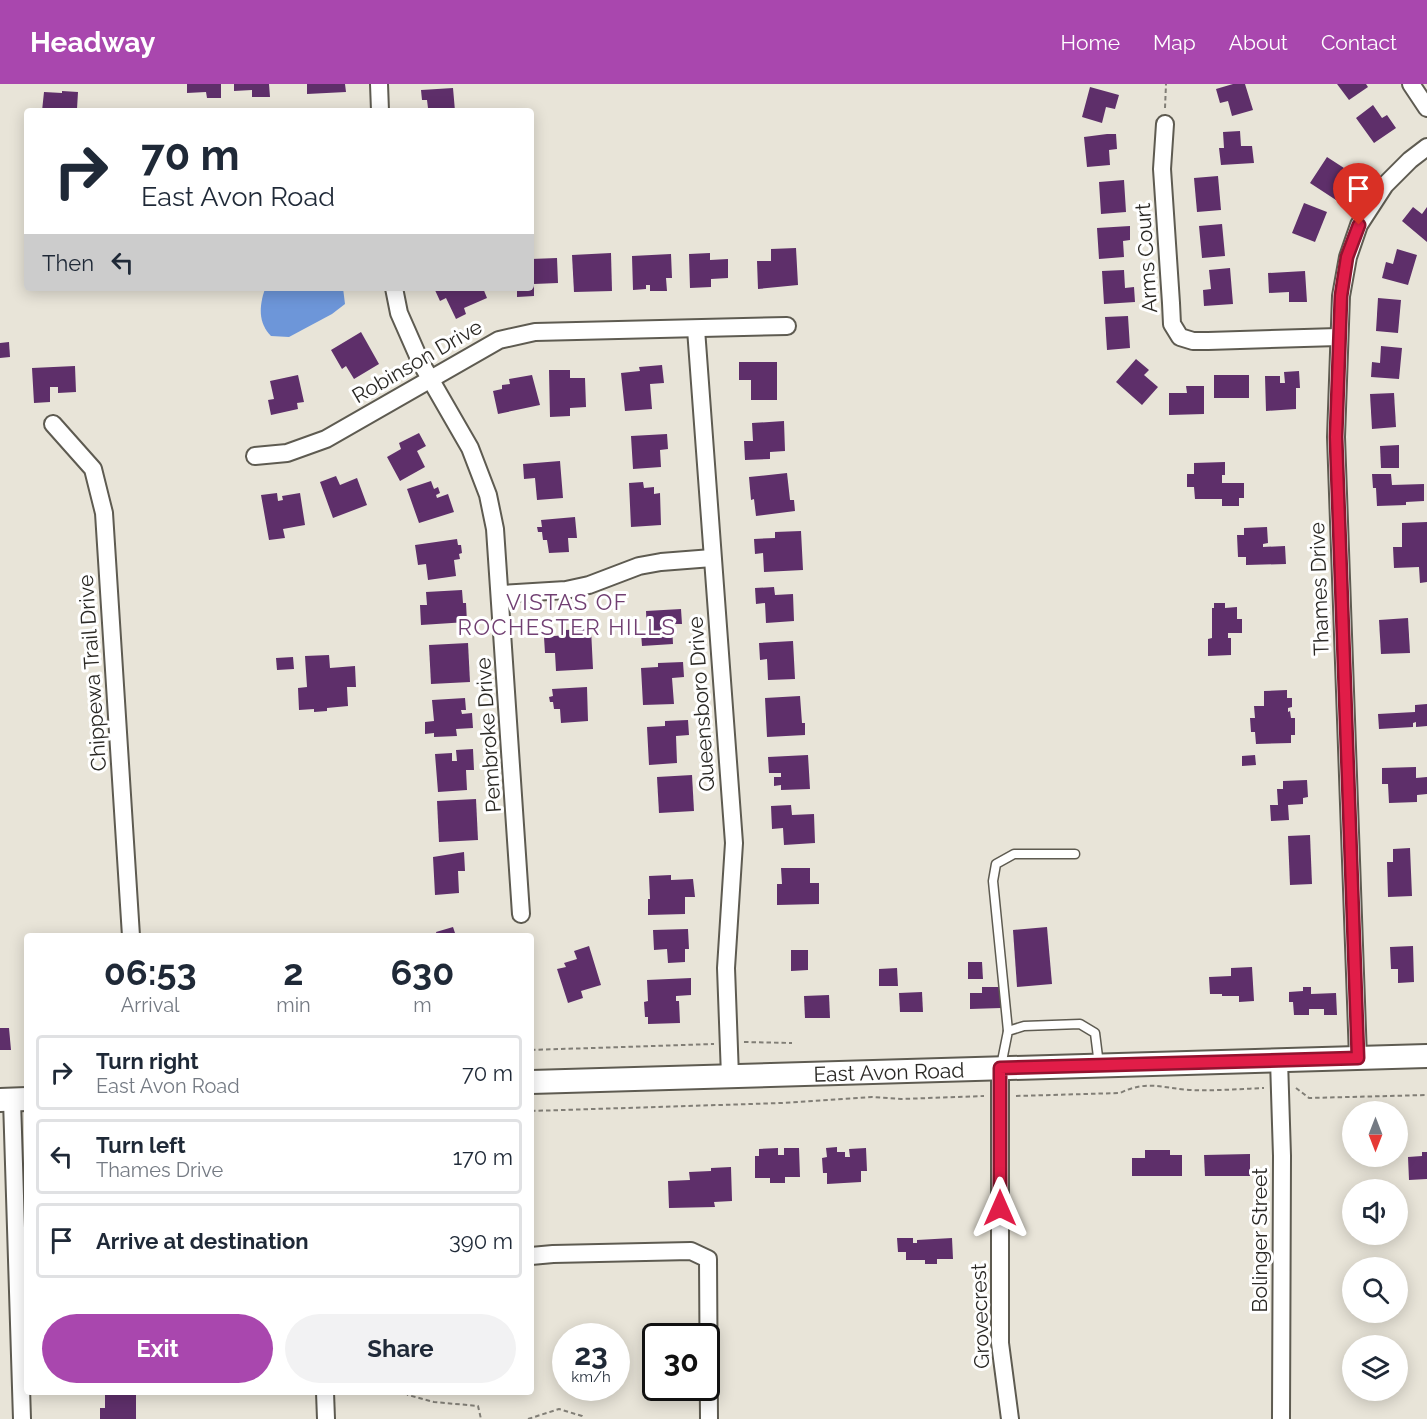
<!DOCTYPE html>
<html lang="en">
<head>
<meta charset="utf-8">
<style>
	:root { --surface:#fff; --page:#f2f2f3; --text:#1f2937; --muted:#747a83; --line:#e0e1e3; --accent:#a947ae }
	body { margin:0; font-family:Raleway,sans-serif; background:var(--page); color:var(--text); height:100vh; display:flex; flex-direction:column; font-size:22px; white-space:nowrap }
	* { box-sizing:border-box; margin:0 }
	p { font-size:20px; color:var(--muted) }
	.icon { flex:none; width:33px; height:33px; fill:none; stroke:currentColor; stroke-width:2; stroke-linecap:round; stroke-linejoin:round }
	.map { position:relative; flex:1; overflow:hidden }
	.drawer { position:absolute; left:24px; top:849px; width:510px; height:462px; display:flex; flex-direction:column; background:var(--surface); border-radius:6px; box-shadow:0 3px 15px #0003 }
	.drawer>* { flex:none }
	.top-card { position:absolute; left:24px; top:24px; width:510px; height:183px; border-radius:6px; box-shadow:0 3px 15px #0003; background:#fff; color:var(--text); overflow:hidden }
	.needle { width:39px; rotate:180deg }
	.tools { position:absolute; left:1342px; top:1017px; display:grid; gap:12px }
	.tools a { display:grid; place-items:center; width:66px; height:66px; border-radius:50%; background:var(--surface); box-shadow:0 3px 15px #0003; font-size:30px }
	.speed { position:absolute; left:552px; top:1239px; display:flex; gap:12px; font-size:30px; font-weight:700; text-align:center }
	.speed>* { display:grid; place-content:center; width:78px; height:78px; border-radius:50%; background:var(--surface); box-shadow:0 3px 15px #0003; line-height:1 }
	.speed small { font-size:15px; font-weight:400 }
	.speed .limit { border:3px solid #111; border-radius:9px; background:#fff; color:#111 }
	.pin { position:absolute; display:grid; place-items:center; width:51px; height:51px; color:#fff; margin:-62px -26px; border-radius:50% 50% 50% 0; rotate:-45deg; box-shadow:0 0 6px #0007 }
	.pin .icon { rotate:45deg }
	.me { position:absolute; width:66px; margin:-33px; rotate:0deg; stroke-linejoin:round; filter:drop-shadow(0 0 4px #0008) }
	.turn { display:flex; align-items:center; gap:21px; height:126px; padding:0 18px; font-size:27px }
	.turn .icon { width:78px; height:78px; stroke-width:2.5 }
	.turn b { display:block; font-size:42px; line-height:51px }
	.then { display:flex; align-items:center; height:57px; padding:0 18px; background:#0003; gap:12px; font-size:22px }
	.eta { display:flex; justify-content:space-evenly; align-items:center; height:102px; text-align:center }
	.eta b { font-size:36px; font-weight:700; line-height:42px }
	.button { display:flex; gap:12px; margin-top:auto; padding:12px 18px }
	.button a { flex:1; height:69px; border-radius:36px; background:var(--accent); color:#fff; font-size:24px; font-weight:700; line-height:69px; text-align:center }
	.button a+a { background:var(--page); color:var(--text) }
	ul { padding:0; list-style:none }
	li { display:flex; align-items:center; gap:18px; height:75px; margin:0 12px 9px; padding:0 6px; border:3px solid var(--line); border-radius:6px }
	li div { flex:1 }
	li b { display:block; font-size:22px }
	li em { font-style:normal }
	header { display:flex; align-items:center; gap:36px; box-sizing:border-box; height:84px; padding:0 30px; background:var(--accent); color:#fff }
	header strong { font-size:28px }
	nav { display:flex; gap:33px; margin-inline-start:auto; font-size:21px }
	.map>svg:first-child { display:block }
	.water { fill:#6d96d9 }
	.building { fill:#5e2f6a }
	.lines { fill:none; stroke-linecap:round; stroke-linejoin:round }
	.lane-casing { stroke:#5e5b51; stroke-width:11 }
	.street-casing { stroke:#5e5b51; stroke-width:20 }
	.secondary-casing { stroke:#5e5b51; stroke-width:26 }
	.path { stroke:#817e76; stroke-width:2; stroke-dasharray:4.5 3; stroke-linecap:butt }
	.lane { stroke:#fff; stroke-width:8 }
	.street { stroke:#fff; stroke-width:16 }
	.secondary { stroke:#fff; stroke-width:22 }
	.route-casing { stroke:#92132f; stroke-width:15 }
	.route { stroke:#e11d48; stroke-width:10 }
	.labels { text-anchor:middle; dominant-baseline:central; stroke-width:6; stroke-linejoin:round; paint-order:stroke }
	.street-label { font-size:21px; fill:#2b2925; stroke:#fff }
	.neighbourhood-label { font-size:22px; letter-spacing:1.5px; fill:#713f72; stroke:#fff }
</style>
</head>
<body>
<header>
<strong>Headway</strong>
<nav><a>Home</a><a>Map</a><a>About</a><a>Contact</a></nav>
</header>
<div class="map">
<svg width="1427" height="1335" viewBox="0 0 1427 1335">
	<rect width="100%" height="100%" fill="#e8e4d8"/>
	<path class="water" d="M269,204H343L345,220L332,230L289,253L271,252C258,239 259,222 265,205Z"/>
	<g class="building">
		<polygon points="187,0 221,0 221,14 207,14 206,8 187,9"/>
		<polygon points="234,0 269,0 270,13 252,13 252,6 234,7"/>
		<polygon points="307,0 345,0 346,8 307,10"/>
		<polygon points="1233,0 1245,0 1253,26 1232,32 1228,17 1220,19 1216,5"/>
		<polygon points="1337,0 1366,0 1368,3 1349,16"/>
		<polygon points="1090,3 1119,11 1115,25 1106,23 1102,39 1082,33"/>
		<polygon points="453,4 455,27 415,27 415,25 428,24 427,16 422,16 421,6"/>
		<polygon points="62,7 78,8 77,25 68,24 67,27 42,27 44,8 62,9"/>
		<polygon points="1373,21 1382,34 1387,31 1396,44 1374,59 1356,34"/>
		<polygon points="1240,47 1241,62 1252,62 1254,79 1221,81 1219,64 1224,64 1223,48"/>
		<polygon points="1107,50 1116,50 1117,65 1109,66 1110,81 1087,83 1084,53"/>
		<polygon points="1327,73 1344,84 1334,99 1343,104 1336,116 1310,99"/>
		<polygon points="1218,92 1221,126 1197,128 1194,94"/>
		<polygon points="1124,96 1126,128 1101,130 1099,98"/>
		<polygon points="1304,119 1327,128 1315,158 1292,149"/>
		<polygon points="1413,123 1422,130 1427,123 1427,158 1402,137"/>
		<polygon points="1222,140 1225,172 1202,174 1199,142"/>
		<polygon points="1130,142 1130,156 1123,157 1124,173 1099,175 1097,144"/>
		<polygon points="796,164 798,201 758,205 757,177 771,177 771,165"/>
		<polygon points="1397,165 1417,171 1408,201 1382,194 1386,178 1393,180"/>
		<polygon points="611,169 612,207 574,208 572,171"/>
		<polygon points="710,169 710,176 728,175 728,194 711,195 711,203 690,204 689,170"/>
		<polygon points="671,170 672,194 666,194 667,207 650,207 650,201 646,201 646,205 633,206 632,172"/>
		<polygon points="557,174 558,199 534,200 534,212 517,213 517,204 531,204 531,175"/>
		<polygon points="1230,184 1233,220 1204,222 1203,206 1211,205 1209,186"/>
		<polygon points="1124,186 1125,204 1134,203 1135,218 1104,220 1102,187"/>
		<polygon points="1305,187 1307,218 1289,218 1289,208 1269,209 1268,189"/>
		<polygon points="434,204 483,204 487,214 464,224 466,230 456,235 446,214 440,217"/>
		<polygon points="1378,214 1401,216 1398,249 1376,247"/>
		<polygon points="1128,232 1130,264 1107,266 1105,233"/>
		<polygon points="361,248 379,280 354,295 346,282 342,285 331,266"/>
		<polygon points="9,258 10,273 0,274 0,259"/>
		<polygon points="1381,262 1402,264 1399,295 1371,293 1372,278 1380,279"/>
		<polygon points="1136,275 1149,286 1144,291 1158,303 1142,321 1116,298"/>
		<polygon points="739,278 777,278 777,316 751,316 751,296 739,296"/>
		<polygon points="662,281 664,299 650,300 652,325 625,327 621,289 640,287 639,283"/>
		<polygon points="75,282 76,308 58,309 58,303 50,303 50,318 34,319 32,284"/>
		<polygon points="549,286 570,286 570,294 585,294 586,323 570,324 570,332 550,333"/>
		<polygon points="1299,287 1300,304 1296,304 1296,325 1266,327 1265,292 1280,292 1280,299 1285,299 1284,288"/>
		<polygon points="298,291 304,318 297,319 298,325 271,331 268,316 274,315 270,297"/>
		<polygon points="532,291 540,321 498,330 493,307 502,305 502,301 510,300 509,295"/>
		<rect x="1214" y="291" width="35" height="23"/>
		<polygon points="1186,302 1204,302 1204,330 1169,331 1169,309 1187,309"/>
		<polygon points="1394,309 1396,343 1372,345 1370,310"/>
		<polygon points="784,337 785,367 770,368 770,375 745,376 744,357 753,357 752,339"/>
		<polygon points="419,349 426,362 417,367 425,383 400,397 387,373 401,365 399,359"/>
		<polygon points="667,350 668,365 660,366 661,383 633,385 631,352"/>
		<polygon points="1399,361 1399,384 1381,384 1380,362"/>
		<polygon points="560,377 563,414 537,416 535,394 524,395 523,380"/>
		<polygon points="1225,378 1225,391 1222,391 1222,399 1244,399 1244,414 1239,414 1239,422 1222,422 1222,415 1195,415 1194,403 1187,403 1187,390 1194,390 1194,379"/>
		<polygon points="787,389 790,416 794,416 795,427 756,432 754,415 751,416 749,393"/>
		<polygon points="1372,390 1391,390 1392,401 1424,400 1424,417 1406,418 1406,421 1377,422 1376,404 1373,404"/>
		<polygon points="336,392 340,401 357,394 367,421 333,434 320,398"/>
		<polygon points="431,397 434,405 438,403 440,409 436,411 437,414 448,410 454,428 419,439 407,405"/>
		<polygon points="643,398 644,404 654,403 654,410 660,409 661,441 631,443 629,399"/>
		<polygon points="277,409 278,417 283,416 282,412 300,409 305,441 283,445 285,454 269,456 261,411"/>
		<polygon points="575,433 577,454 568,454 569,468 549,469 547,456 543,456 542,448 538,448 537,443 542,443 541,436"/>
		<polygon points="1427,438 1427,498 1420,499 1419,483 1394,484 1393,463 1402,463 1402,439"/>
		<polygon points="1267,443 1268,459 1263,460 1263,463 1285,462 1286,480 1246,481 1246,473 1238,473 1237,451 1244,451 1244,444"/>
		<polygon points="801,447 803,486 764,488 763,469 755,470 754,455 775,454 775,448"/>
		<polygon points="457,455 458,461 461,461 462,469 459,470 460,475 454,476 456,492 428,496 426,480 418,481 415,461"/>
		<polygon points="774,503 775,511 793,510 794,537 766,539 765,519 756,520 755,504"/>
		<polygon points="462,506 463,519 466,519 467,538 421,541 420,521 427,521 426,508"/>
		<polygon points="1214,519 1225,519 1225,524 1237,523 1237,535 1242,535 1242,549 1228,549 1228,554 1231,554 1231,571 1208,572 1208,555 1212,554 1212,524 1214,524"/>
		<polygon points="681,525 682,540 672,540 673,560 642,562 641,549 647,548 646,527"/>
		<polygon points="1408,534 1410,569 1381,570 1379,536"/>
		<polygon points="591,545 593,585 556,587 555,569 545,569 544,553 565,551 565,546"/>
		<polygon points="793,557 795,595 768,596 767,575 760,576 759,559"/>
		<polygon points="468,559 470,598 431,600 429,561"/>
		<polygon points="329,571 330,584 355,582 356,603 347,603 348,622 327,624 327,627 314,628 314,625 299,626 298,604 307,603 305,572"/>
		<polygon points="293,573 294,585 277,586 276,574"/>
		<polygon points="683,578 684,593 672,594 674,620 643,621 641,584 658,583 658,579"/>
		<polygon points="587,603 588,637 561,639 560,625 554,625 553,618 550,618 549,613 553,612 552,605"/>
		<polygon points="1287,606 1287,614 1292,614 1292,623 1288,624 1288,628 1290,627 1291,634 1295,634 1295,651 1291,651 1291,659 1256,660 1255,648 1251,648 1250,634 1255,634 1254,622 1264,622 1264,607"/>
		<polygon points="800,612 802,639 805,639 805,651 767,653 765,614"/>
		<polygon points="465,614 466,626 461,626 462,630 472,629 473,644 456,645 457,652 434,653 434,649 425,650 425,638 434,637 432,616"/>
		<polygon points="1427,620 1427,642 1416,643 1416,638 1413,639 1413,643 1379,645 1378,630 1415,628 1415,621"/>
		<polygon points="688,636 689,651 676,652 677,679 649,681 647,643 665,642 665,637"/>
		<polygon points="473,665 474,686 466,686 467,706 438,708 435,670 452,669 452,677 457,677 456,666"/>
		<polygon points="808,671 810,705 781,706 781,701 774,702 774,693 781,693 781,689 769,689 768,673"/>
		<polygon points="1255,671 1256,681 1242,682 1242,672"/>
		<polygon points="1416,683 1416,694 1427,693 1427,710 1417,711 1417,718 1389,719 1388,700 1382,700 1382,684"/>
		<polygon points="692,691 694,727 659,729 657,693"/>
		<polygon points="1307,696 1308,713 1303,714 1303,720 1288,721 1289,736 1271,737 1270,721 1278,721 1277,705 1283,705 1283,697"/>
		<polygon points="476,715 478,756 439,758 437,717"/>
		<polygon points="791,721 792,731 814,730 815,759 784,761 783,744 772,745 771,722"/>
		<polygon points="1310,751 1312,800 1290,801 1288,752"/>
		<polygon points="1410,764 1412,812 1388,813 1387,778 1393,778 1393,765"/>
		<polygon points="464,768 465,787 458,787 459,809 435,811 433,773"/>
		<polygon points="781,784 810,784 810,799 819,799 819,820 777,821 777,800 782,800"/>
		<polygon points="671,791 671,796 693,795 695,813 685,813 685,830 648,831 648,815 650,815 649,792"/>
		<polygon points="453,843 456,852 437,852 436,848"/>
		<polygon points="1047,843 1052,900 1017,903 1013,846"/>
		<polygon points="688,845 689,865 685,865 685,878 668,879 667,865 654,866 653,846"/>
		<polygon points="589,862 601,901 581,907 583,914 568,919 557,885 566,883 564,879 577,875 574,867"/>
		<polygon points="1413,862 1414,898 1398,899 1398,885 1391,885 1390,863"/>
		<polygon points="791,866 808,866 808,886 791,887"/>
		<polygon points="968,878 982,878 983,895 968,895"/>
		<polygon points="1252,883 1254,917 1239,918 1239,912 1222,912 1222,910 1210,910 1209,893 1231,892 1231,884"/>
		<polygon points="897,884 898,902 879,902 879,885"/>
		<polygon points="691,894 691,911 676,912 676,917 679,917 680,939 648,940 648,933 645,933 644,918 648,917 647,896"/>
		<polygon points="982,903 1001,903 1001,924 970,925 970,909 982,909"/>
		<polygon points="1303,903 1311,903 1311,910 1336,909 1337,931 1324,931 1324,925 1309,925 1309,931 1294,931 1293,918 1289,918 1289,908 1303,907"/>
		<polygon points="922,908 923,928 900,928 899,909"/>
		<polygon points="829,911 830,934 805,934 804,912"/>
		<polygon points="0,944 9,944 11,966 0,966"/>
		<polygon points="837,1063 837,1068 845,1068 845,1073 850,1073 849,1065 866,1064 867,1087 861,1087 861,1098 827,1100 827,1089 823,1089 822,1074 827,1073 826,1064"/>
		<polygon points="778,1064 778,1071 784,1071 784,1064 799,1064 800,1093 785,1093 785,1099 770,1099 770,1094 755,1094 755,1072 759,1072 759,1065"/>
		<polygon points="1145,1066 1170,1066 1170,1071 1182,1071 1182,1092 1132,1092 1132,1074 1145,1074"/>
		<polygon points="1422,1068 1427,1068 1427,1095 1409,1096 1408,1073 1422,1072"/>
		<polygon points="1250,1070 1250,1092 1205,1092 1204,1071"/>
		<polygon points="731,1083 732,1117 714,1118 715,1123 669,1124 668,1097 690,1096 689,1088 711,1087 711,1084"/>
		<polygon points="897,1154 913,1154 913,1159 917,1159 917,1156 952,1154 953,1175 937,1175 937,1180 925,1180 925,1176 906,1176 906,1168 898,1168"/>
		<polygon points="136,1310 136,1335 100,1335 100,1324 105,1324 105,1311"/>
	</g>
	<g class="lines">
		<g class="lane-casing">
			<g id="lane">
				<polyline points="1008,947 993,797 996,780 1014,770 1075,770"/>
				<polyline points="1001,982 1008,947 1024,942 1080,940 1095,949 1099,981"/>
			</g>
		</g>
		<g class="street-casing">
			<g id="street">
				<polyline points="379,0 380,27"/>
				<polyline points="1411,0 1427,24"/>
				<polyline points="1165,40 1162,85 1171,219 1172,240 1180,253 1193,257 1208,257 1338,253"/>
				<polyline points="394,204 399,229 421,279 470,364 488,411 495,445 521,830"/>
				<polyline points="696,245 734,759 726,884 730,992"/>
				<polyline points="53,340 93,385 104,429 131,852"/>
				<polyline points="255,372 287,369 326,355 499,256 535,248 787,242"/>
				<polyline points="501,510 566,506 589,501 639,482 661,478 712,474"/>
				<polyline points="1358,974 1336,353 1341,212 1348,173 1359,141 1385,101 1410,76 1427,63"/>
				<polyline points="1279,976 1282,1072 1281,1335"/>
				<polyline points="1000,984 1000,1259 1010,1335"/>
				<polyline points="12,1016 22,1335"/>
				<polyline points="531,1172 553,1170 691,1167 708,1175 709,1335"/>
				<polyline points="325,1308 326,1335"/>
			</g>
		</g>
		<g class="secondary-casing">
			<g id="secondary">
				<path id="s1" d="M531,998L1427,972"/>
				<polyline points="0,1016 27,1015"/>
			</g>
		</g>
		<g class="path">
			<polyline points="1165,24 1166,0"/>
			<polyline points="744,958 792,959"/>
			<polyline points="531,966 714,960"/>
			<polyline points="1296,1004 1309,1014 1427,1011"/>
			<path d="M1016,1012L1120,1009C1146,996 1163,1004 1189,1006C1214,1007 1239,1005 1264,1004"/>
			<polyline points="531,1027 782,1019 872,1013 901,1015 984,1012"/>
			<polyline points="405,1308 408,1311 434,1318 478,1322 481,1335"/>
			<polyline points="528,1335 559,1325 582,1332 583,1335"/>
		</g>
		<use href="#lane" class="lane"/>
		<use href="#street" class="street"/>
		<use href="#secondary" class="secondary"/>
	</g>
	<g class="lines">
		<g class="route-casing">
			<polyline id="route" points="1000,1124 1000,984 1358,974 1336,353 1341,212 1347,173 1359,141"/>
		</g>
		<use href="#route" class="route"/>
	</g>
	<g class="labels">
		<g class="street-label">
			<text transform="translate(1146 174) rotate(-94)">Arms Court</text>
			<text transform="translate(417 277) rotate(-30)">Robinson Drive</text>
			<text transform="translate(1319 505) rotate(-92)">Thames Drive</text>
			<text transform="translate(92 589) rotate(-94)">Chippewa Trail Drive</text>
			<text transform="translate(701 620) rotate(-94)">Queensboro Drive</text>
			<text transform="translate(488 651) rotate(-94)">Pembroke Drive</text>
			<text stroke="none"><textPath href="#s1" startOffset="358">East Avon Road</textPath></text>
			<text transform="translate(1259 1156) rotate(-90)">Bolinger Street</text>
			<text transform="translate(980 1232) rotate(-92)">Grovecrest</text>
		</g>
		<g class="neighbourhood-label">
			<text x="567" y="518">VISTAS OF<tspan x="567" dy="25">ROCHESTER HILLS</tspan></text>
		</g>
	</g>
</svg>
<div class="tools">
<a><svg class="needle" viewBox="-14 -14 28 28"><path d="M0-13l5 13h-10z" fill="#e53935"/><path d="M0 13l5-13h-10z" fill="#747a83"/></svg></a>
<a><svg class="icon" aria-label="sound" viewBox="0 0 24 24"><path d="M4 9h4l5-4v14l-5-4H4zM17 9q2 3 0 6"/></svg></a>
<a><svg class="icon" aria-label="search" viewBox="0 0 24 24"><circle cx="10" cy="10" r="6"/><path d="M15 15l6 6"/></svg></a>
<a><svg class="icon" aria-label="layers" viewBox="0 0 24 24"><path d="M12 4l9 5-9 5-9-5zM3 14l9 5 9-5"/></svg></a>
</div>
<div class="speed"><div>23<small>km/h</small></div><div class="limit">30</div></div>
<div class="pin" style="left:1359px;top:141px;background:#d93025"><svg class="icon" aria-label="arrive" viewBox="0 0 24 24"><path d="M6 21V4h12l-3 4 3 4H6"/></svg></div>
<svg class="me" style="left:1000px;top:1124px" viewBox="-20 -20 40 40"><path d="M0-17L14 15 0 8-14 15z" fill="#e11d48" stroke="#fff" stroke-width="4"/></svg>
<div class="top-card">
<div class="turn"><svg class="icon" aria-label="right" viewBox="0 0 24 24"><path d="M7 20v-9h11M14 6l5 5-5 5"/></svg><div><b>70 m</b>East Avon Road</div></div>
<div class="then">Then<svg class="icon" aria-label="left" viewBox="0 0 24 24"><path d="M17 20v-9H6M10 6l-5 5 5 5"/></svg></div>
</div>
<section class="drawer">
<div class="eta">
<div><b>06:53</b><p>Arrival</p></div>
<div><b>2</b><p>min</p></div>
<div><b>630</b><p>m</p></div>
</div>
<ul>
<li><svg class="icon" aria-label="right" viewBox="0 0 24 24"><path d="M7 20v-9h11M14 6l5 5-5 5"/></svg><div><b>Turn right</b><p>East Avon Road</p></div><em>70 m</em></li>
<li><svg class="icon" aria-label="left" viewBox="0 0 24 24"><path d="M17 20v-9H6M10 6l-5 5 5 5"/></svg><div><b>Turn left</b><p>Thames Drive</p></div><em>170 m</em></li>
<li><svg class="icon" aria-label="arrive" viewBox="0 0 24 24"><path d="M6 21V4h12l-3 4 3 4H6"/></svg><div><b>Arrive at destination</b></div><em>390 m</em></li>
</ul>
<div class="button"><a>Exit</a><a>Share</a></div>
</section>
</div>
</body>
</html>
